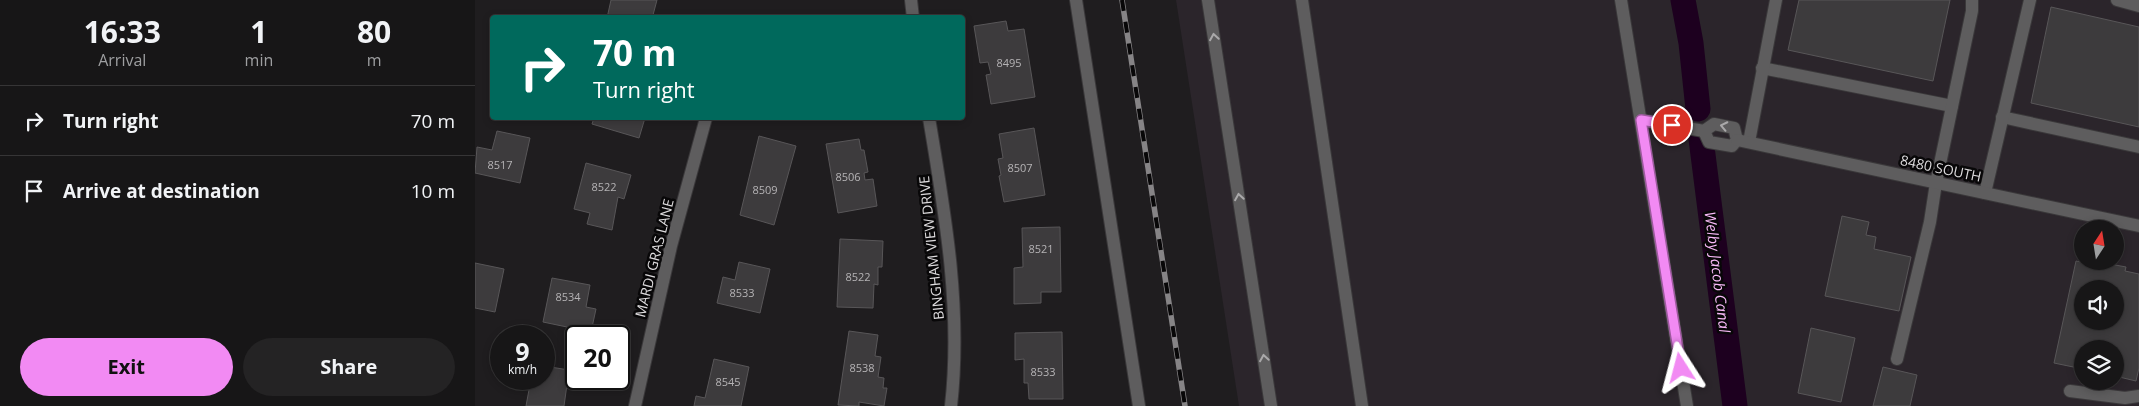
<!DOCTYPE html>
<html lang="en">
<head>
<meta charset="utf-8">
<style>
	:root { --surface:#171617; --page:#242324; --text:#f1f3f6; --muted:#9e9fa1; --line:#363536; --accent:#f28af3 }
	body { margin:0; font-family:"Open Sans",sans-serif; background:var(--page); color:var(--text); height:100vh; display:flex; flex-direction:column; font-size:19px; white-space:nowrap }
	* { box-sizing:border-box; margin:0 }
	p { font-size:16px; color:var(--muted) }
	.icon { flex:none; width:28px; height:28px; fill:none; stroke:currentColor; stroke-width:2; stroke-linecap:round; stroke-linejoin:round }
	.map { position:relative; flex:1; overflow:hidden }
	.panel { display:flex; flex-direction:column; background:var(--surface); width:475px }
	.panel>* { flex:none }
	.hud { position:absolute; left:15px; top:15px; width:475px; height:105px; border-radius:5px; box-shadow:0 2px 8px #0003,0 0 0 1px var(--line); background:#00695c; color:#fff; overflow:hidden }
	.needle { width:32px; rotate:12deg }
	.controls { position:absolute; left:1599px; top:220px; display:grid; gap:10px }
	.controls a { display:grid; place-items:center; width:50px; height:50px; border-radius:50%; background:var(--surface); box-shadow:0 2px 8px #0003,0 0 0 1px var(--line); font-size:25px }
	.speed { position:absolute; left:15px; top:325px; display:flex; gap:10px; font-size:25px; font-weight:700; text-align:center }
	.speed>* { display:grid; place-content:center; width:65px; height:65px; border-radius:50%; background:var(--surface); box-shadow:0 2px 8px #0003,0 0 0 1px var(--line); line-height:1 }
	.speed small { font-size:12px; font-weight:400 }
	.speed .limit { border:2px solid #111; border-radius:8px; background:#fff; color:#111 }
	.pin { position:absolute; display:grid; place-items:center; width:42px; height:42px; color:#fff; margin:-21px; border:2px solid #fff; border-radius:50%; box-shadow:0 1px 5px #0007 }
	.me { position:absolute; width:55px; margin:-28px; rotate:351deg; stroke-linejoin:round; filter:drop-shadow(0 0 4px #0008) }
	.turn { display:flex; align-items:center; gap:18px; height:105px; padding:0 20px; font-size:22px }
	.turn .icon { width:65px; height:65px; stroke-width:2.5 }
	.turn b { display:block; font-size:35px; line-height:42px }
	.eta { display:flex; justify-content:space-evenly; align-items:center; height:85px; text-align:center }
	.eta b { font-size:30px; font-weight:700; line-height:35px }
	.cta { display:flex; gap:10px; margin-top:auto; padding:10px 20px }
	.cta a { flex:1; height:58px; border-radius:30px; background:var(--accent); color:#111; font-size:20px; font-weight:700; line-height:58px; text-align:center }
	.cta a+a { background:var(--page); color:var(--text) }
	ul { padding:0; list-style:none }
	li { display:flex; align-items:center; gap:15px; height:70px; padding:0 20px; border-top:1px solid var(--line) }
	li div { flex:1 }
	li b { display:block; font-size:19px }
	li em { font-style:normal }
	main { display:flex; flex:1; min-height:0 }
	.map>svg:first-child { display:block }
	.built { fill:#2b252b; fill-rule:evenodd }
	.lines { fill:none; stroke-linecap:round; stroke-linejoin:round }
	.canal { stroke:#1d001f; stroke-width:25 }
	.building { fill:#3d3b3d; stroke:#585658; fill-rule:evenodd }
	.lane-casing { stroke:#3a383a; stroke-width:14 }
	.street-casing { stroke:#3a383a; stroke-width:14 }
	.lane { stroke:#5e5d5e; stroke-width:12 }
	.street { stroke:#5e5d5e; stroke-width:12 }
	.rail-casing { stroke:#868486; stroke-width:5.5 }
	.rail { stroke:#080708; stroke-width:4; stroke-dasharray:11; stroke-linecap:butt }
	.oneway { stroke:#aaa9aa }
	.route-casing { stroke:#9d5a9e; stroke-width:12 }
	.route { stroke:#f28af3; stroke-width:9 }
	.labels { text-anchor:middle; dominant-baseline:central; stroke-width:5; stroke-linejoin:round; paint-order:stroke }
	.number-label { font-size:11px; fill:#b5b3b5 }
	.street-label { font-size:14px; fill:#dddbdd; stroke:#080708 }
	.water-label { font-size:15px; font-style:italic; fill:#f7b8f7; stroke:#080708 }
</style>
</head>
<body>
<main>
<section class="panel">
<div class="eta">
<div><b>16:33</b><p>Arrival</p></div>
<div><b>1</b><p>min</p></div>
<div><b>80</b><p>m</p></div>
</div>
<ul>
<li><svg class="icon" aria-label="right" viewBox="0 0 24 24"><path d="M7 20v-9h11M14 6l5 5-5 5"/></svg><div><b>Turn right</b></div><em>70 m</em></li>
<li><svg class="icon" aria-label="arrive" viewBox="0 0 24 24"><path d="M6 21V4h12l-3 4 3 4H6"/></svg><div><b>Arrive at destination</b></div><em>10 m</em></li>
</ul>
<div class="cta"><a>Exit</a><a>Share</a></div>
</section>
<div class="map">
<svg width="1664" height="406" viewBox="0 0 1664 406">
	<rect width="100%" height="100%" fill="#1f1d1f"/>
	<path class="built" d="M701,0H1664V406H764ZM1608,229H1640V261H1608ZM1608,289H1640V321H1608ZM1608,349H1640V381H1608Z"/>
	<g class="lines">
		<g class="canal">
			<polyline points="1208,0 1216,43 1223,109"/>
			<polyline points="1226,139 1260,406"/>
		</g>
	</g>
	<g class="building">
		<polygon points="136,0 182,0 178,15 186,18 132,18"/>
		<polygon points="1324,0 1475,0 1458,81 1313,50"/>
		<polygon points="1576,7 1664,27 1664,127 1556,103"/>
		<polygon points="531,21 533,31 549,29 560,97 516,104 511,75 516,74 513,62 505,63 499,26"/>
		<polygon points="119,118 170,118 164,138 117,124"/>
		<polygon points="559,128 570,195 529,202 524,176 526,175 523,159 528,158 524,134"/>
		<polygon points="22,131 55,138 45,183 0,173 2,147 17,150"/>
		<polygon points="284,136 321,146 299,225 265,215"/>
		<polygon points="384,139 386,150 389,150 393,172 389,173 390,180 398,179 402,206 363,213 351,144"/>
		<polygon points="111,163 156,175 149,199 143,197 137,230 112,224 115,213 99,209"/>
		<polygon points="1367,216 1394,222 1391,235 1401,237 1399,249 1436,257 1424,311 1350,296"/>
		<polygon points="585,227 586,292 566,292 566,303 539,304 539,268 548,267 547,228"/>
		<polygon points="365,239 408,241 407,267 403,267 403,285 399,284 398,308 362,307"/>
		<path d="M1601,261L1634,268L1635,264L1651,267L1650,271L1664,274V368L1661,381L1640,376V349H1608V369L1579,363ZM1608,289H1640V321H1608Z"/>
		<polygon points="264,262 295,269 285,313 242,303 248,277 260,280"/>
		<polygon points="0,263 29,269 20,312 0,308"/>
		<polygon points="77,278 115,285 111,307 121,309 116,332 68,322"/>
		<polygon points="1336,328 1380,338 1366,402 1323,393"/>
		<polygon points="374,331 403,335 400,356 406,357 403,377 409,378 408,388 412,388 409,406 384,402 384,406 363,405"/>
		<polygon points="587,332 588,399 554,399 553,383 549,383 549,359 540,360 540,333"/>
		<polygon points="239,359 274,367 266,406 219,406 221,396 230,398"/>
		<polygon points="69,366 94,370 89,406 51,406 56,379 69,379"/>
		<polygon points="1408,367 1442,375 1435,406 1398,406"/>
	</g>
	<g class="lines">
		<g class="lane-casing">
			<g id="lane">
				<polyline points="601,0 664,406"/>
				<polyline points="733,0 796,406"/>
				<polyline points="827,0 887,406"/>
				<polyline points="1146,0 1212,406"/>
				<polyline points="1642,0 1664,6"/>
				<polyline points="1287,68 1477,106"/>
				<polyline points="1527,117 1664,147"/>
				<polyline points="1166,120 1229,131 1239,124 1259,128 1262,140 1257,146 1234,142 1229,131"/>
				<polyline points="1274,142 1301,0"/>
				<polyline points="1510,193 1555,0"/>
				<polyline points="1422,359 1455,222 1461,183 1497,11 1497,0"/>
				<polyline points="1595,391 1650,398 1664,396"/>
			</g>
		</g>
		<g class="street-casing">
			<g id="street">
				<polyline points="436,0 438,18"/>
				<path d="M454,118C470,213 487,309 476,406"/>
				<polyline points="1262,140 1664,226"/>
				<polyline points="160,406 196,246 231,118"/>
			</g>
		</g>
		<use href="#lane" class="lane"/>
		<use href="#street" class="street"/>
		<g class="rail-casing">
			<polyline id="rail" points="647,0 710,406"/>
		</g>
		<use href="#rail" class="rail"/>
	</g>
	<defs><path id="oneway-chevron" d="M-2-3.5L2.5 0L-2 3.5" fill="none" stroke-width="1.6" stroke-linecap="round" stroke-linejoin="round" transform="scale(1.25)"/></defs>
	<g class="oneway">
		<use href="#oneway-chevron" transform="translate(739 37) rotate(-99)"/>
		<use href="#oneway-chevron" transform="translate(1249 126) rotate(-168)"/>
		<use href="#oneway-chevron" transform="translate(764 197) rotate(-99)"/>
		<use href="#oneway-chevron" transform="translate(789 358) rotate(-99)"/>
	</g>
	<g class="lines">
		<g class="route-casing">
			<polyline id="route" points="1197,125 1166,120 1206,368"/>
		</g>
		<use href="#route" class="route"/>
	</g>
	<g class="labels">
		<g class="number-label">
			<text x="534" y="62">8495</text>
			<text x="25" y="164">8517</text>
			<text x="545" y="167">8507</text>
			<text x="373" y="176">8506</text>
			<text x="129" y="186">8522</text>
			<text x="290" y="189">8509</text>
			<text x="566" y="248">8521</text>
			<text x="383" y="276">8522</text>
			<text x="267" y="292">8533</text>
			<text x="93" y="296">8534</text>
			<text x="387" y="367">8538</text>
			<text x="568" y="371">8533</text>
			<text x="253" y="381">8545</text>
		</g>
		<g class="street-label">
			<text transform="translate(1466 168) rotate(12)">8480 SOUTH</text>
			<text transform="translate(456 248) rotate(-96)">BINGHAM VIEW DRIVE</text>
			<text transform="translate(179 258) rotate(-76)">MARDI GRAS LANE</text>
		</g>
		<g class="water-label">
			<text transform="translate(1243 272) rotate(83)">Welby Jacob Canal</text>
		</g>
	</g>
</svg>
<div class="controls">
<a><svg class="needle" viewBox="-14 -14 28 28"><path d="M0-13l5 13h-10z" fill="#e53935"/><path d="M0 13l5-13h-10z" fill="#9e9fa1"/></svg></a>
<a><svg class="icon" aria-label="sound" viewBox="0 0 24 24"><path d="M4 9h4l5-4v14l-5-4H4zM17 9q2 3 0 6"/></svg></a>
<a><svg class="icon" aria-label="layers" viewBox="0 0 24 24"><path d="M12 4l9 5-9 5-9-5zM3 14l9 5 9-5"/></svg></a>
</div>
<div class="speed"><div>9<small>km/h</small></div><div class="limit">20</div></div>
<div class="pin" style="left:1197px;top:125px;background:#d93025"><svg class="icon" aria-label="arrive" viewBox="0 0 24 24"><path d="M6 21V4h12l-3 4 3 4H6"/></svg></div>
<svg class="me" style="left:1206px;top:368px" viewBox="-20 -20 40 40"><path d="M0-17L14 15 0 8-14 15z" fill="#f28af3" stroke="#fff" stroke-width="4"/></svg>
<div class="hud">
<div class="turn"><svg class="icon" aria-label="right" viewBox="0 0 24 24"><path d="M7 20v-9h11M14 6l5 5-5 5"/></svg><div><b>70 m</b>Turn right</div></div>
</div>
</div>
</main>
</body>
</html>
